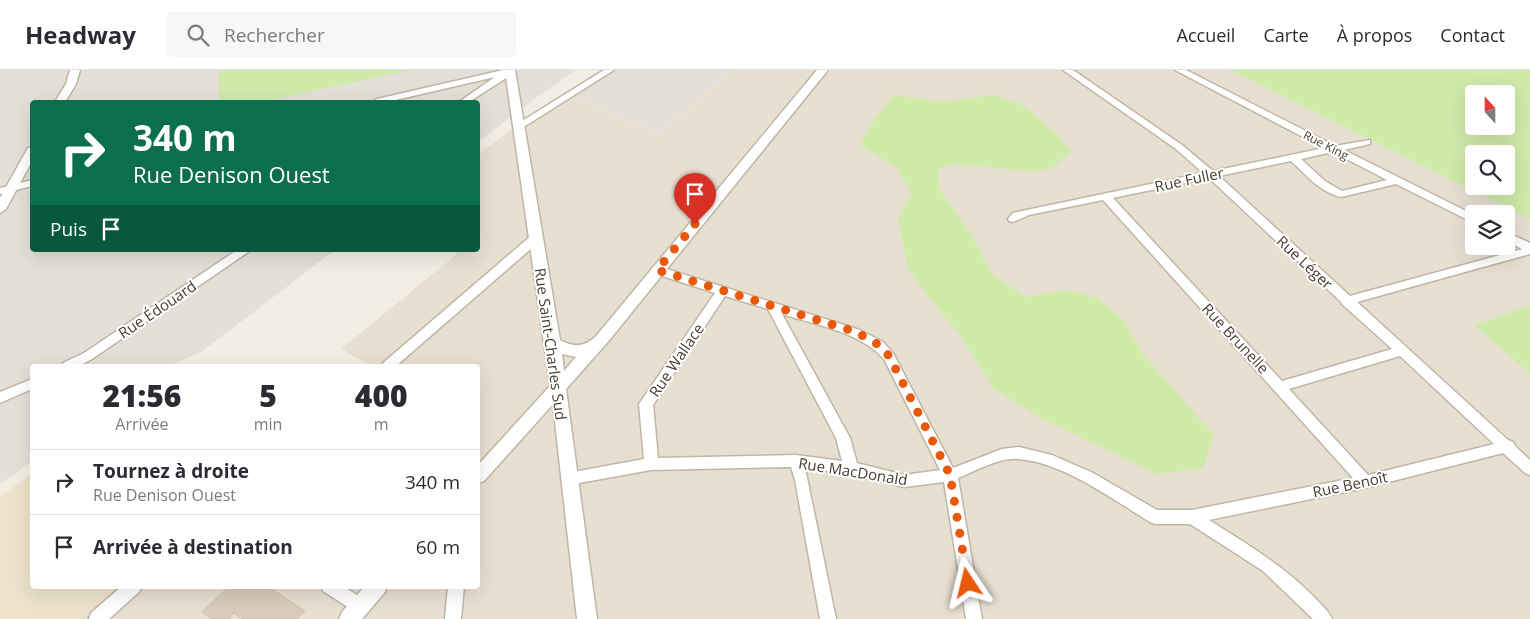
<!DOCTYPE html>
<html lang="fr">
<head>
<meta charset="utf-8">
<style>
	:root { --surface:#fff; --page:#f7f7f7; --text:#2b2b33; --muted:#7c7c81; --line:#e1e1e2 }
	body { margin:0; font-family:"Open Sans",sans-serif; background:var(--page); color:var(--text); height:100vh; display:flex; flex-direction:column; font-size:19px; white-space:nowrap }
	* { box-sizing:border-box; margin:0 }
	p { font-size:16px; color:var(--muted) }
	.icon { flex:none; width:28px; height:28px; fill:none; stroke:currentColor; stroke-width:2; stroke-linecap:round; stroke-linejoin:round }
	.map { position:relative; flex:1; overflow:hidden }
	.details { position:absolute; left:30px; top:294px; width:450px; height:225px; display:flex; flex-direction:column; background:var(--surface); border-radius:5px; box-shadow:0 5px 20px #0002 }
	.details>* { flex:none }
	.hud { position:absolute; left:30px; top:30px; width:450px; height:152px; border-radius:5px; box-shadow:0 5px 20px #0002; background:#0b6e4f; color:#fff; overflow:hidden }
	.needle { width:32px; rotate:339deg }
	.fabs { position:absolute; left:1465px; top:15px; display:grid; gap:10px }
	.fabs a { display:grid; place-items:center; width:50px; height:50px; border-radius:5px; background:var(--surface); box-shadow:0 5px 20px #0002; font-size:25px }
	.pin { position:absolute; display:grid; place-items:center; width:42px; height:42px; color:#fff; margin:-51px -21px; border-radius:50% 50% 50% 0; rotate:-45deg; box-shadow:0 0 5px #0007 }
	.pin .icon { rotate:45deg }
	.me { position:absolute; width:55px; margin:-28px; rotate:350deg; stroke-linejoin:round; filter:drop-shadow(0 0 4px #0008) }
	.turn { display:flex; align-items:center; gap:18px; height:105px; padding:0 20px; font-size:22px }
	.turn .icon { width:65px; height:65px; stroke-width:2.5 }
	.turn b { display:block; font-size:35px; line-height:42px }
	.then { display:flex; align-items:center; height:48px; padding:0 20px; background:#0003; gap:10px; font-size:19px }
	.eta { display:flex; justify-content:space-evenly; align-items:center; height:85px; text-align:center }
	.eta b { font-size:30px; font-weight:800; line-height:35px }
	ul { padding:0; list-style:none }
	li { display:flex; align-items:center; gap:15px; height:65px; padding:0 20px; border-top:1px solid var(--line) }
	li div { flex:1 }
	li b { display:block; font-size:19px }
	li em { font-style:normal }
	header { display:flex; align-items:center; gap:30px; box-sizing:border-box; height:70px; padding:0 25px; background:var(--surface); border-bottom:1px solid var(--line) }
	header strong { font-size:24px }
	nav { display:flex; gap:28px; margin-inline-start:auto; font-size:18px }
	.search { width:350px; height:45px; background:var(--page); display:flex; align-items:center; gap:12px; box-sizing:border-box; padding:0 18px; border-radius:5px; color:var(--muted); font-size:19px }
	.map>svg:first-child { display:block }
	.residential { fill:#e7e0d1; fill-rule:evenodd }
	.industrial { fill:#e5dfd9 }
	.education { fill:#ede3cc }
	.green { fill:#cfeaa9; fill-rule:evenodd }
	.building { fill:#d8ccbb; stroke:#d1c1ab }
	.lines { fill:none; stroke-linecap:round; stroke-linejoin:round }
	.minor-casing { stroke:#bfb6a6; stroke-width:3 }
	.tertiary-casing { stroke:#bfb6a6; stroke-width:3 }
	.minor { fill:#fff; fill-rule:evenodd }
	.tertiary { fill:#fff; fill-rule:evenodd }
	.route { stroke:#ea580c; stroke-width:9; stroke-dasharray:0 16.2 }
	.labels { text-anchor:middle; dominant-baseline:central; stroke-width:4; stroke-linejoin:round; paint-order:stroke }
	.far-street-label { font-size:12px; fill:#453e33; stroke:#fff }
	.street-label { font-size:15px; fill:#453e33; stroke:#fff }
</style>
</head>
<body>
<header>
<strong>Headway</strong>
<div class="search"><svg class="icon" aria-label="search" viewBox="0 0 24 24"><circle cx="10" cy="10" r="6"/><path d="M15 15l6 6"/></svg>Rechercher</div>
<nav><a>Accueil</a><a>Carte</a><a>À propos</a><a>Contact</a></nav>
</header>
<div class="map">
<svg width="1530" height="549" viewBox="0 0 1530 549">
	<rect width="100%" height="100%" fill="#f3eee4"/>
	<path class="residential" d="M733,0H1230L1530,149V235L1474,255L1530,304V549H82L119,516H478V296H371L341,279L457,184L456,180H478V85L510,60L572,26L659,64ZM1474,144H1506V176H1474Z"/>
	<g class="industrial">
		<polygon points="0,0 576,0 537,27 478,72 478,32 32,32 32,180 335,180 201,282 167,296 32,296 32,391 0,414"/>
		<polygon points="616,0 733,0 659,64 572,26"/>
	</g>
	<polygon class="education" points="32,403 32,516 120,516 82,549 0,549 0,427"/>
	<g class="green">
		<polygon points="219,0 412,0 260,32 219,32"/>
		<path d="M1230,0H1530V149ZM1474,24H1506V56H1474ZM1474,84H1506V116H1474Z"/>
		<polygon points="894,25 943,32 993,25 1020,33 1056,63 1071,82 1052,98 1036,102 956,94 938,99 939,118 973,167 991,203 1025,227 1067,220 1097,228 1124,251 1143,284 1214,365 1203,398 1156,404 1039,347 994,319 957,261 929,228 908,199 898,148 911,123 897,98 860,75 869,57"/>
		<polygon points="1530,235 1530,304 1474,255"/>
	</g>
	<polygon class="building" points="229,516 267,516 305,541 297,549 242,549 234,543 229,549 212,549 202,542"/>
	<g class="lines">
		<g class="minor-casing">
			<g id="minor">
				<polygon points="503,0 514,1 506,4 506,8 469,32 459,32 495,7 387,32 372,32 377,29"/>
				<polygon points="604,0 614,0 522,58 516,58 514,56"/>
				<path d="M1063,0H1073L1182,75L1213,101L1324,78L1175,0H1186L1335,76L1370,70V74L1344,80L1474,145V153L1396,114L1341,127C1320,122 1306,105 1291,91L1219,106L1350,226L1522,179L1506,171V162L1530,173V184L1357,232L1508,370L1513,372L1515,376L1530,390V405L1525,403L1503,383L1365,418L1209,450C1247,474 1284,496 1315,528C1321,535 1329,541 1332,549H1313L1263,501L1190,454H1155L1150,452C1112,429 1064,393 1019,389C999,387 976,401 958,408L982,549H966L944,412L904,417L851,404L805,398L836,549H820L795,410L791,397L651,400L568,415L563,413L561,409L563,405L568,403L644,389L639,334L715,223L653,203L651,200L653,197L657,196L860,260L883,272L893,283L953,398L1002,379L1019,377L1052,385L1093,403L1157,440H1192L1353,408L1103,130L1029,145L1013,152L1009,151L1008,149L1013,143L1017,142L1203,103L1176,79ZM1333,82L1387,110L1342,121L1325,111L1301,89ZM1209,108L1340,231L1342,234L1392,279L1282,311L1113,128ZM725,226L768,239L836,368L842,391L796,385L658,388L653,335ZM782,244C816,255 860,262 884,289L940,400L904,405L857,393L850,368ZM1400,286L1494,374L1368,405L1289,319Z"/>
				<polygon points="32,110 32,116 0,124 0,118"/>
				<polygon points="536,164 542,168 540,171 396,296 382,296 383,293 532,165"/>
				<polygon points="237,180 251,180 92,289 79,296 62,296 63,293 84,283"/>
				<polygon points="32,309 32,319 0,333 0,322"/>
				<polygon points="122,516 142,516 140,521 109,549 89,549 91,543"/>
				<polygon points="321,516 343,516 366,531 368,536 366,541 360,544 354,541 323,521"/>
				<polygon points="448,516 464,516 461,549 445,549"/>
			</g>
		</g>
		<g class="tertiary-casing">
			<g id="tertiary">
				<polygon points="70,0 80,0 76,14 65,32 55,32 66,14"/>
				<path d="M505,0H515L560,270C574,278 586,277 597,265L817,0H828L607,273L566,319L597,549H577L553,334L484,411L478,413V395L550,316ZM562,284L576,287L564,301Z"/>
				<polygon points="28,78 32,78 32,91 6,139 0,143 0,128"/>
				<polygon points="365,516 387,516 385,522 362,549 339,549 342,542"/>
			</g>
		</g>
		<use href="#minor" class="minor"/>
		<use href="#tertiary" class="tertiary"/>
	</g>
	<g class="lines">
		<polyline class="route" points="695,154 657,200 856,262 879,275 889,286 950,405 968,513"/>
	</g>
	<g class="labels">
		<g class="far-street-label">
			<text transform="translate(1326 75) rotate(27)">Rue King</text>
		</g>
		<g class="street-label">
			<text transform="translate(1189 109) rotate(-12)">Rue Fuller</text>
			<text transform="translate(1305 192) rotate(43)">Rue Léger</text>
			<text transform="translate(157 239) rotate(-34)">Rue Édouard</text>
			<text transform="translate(1236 268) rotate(47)">Rue Brunelle</text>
			<text transform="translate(551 274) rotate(82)">Rue Saint-Charles Sud</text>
			<text transform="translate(676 290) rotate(-56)">Rue Wallace</text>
			<text transform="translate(853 401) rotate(9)">Rue MacDonald</text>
			<text transform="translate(1350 414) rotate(-12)">Rue Benoît</text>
		</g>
	</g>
</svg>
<div class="fabs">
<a><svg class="needle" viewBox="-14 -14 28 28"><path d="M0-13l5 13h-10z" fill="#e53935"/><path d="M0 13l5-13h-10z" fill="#7c7c81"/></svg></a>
<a><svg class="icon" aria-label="search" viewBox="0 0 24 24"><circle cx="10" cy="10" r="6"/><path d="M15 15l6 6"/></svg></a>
<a><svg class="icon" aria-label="layers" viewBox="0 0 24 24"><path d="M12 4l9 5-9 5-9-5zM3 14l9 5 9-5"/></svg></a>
</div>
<div class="pin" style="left:695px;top:154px;background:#d93025"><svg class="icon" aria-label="arrive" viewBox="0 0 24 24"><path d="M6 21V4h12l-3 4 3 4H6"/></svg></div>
<svg class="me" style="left:968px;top:513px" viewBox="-20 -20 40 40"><path d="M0-17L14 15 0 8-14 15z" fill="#ea580c" stroke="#fff" stroke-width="4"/></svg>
<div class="hud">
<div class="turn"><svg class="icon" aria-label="right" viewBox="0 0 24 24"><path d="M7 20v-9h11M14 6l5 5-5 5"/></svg><div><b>340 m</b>Rue Denison Ouest</div></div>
<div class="then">Puis<svg class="icon" aria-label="arrive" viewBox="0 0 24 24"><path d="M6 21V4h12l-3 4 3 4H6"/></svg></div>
</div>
<section class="details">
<div class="eta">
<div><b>21:56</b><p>Arrivée</p></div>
<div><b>5</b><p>min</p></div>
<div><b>400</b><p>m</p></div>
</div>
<ul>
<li><svg class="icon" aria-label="right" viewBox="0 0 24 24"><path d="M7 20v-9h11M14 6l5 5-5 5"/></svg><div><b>Tournez à droite</b><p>Rue Denison Ouest</p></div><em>340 m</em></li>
<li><svg class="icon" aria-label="arrive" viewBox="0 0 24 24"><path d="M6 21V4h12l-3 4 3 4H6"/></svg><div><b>Arrivée à destination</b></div><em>60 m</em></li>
</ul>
</section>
</div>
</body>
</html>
